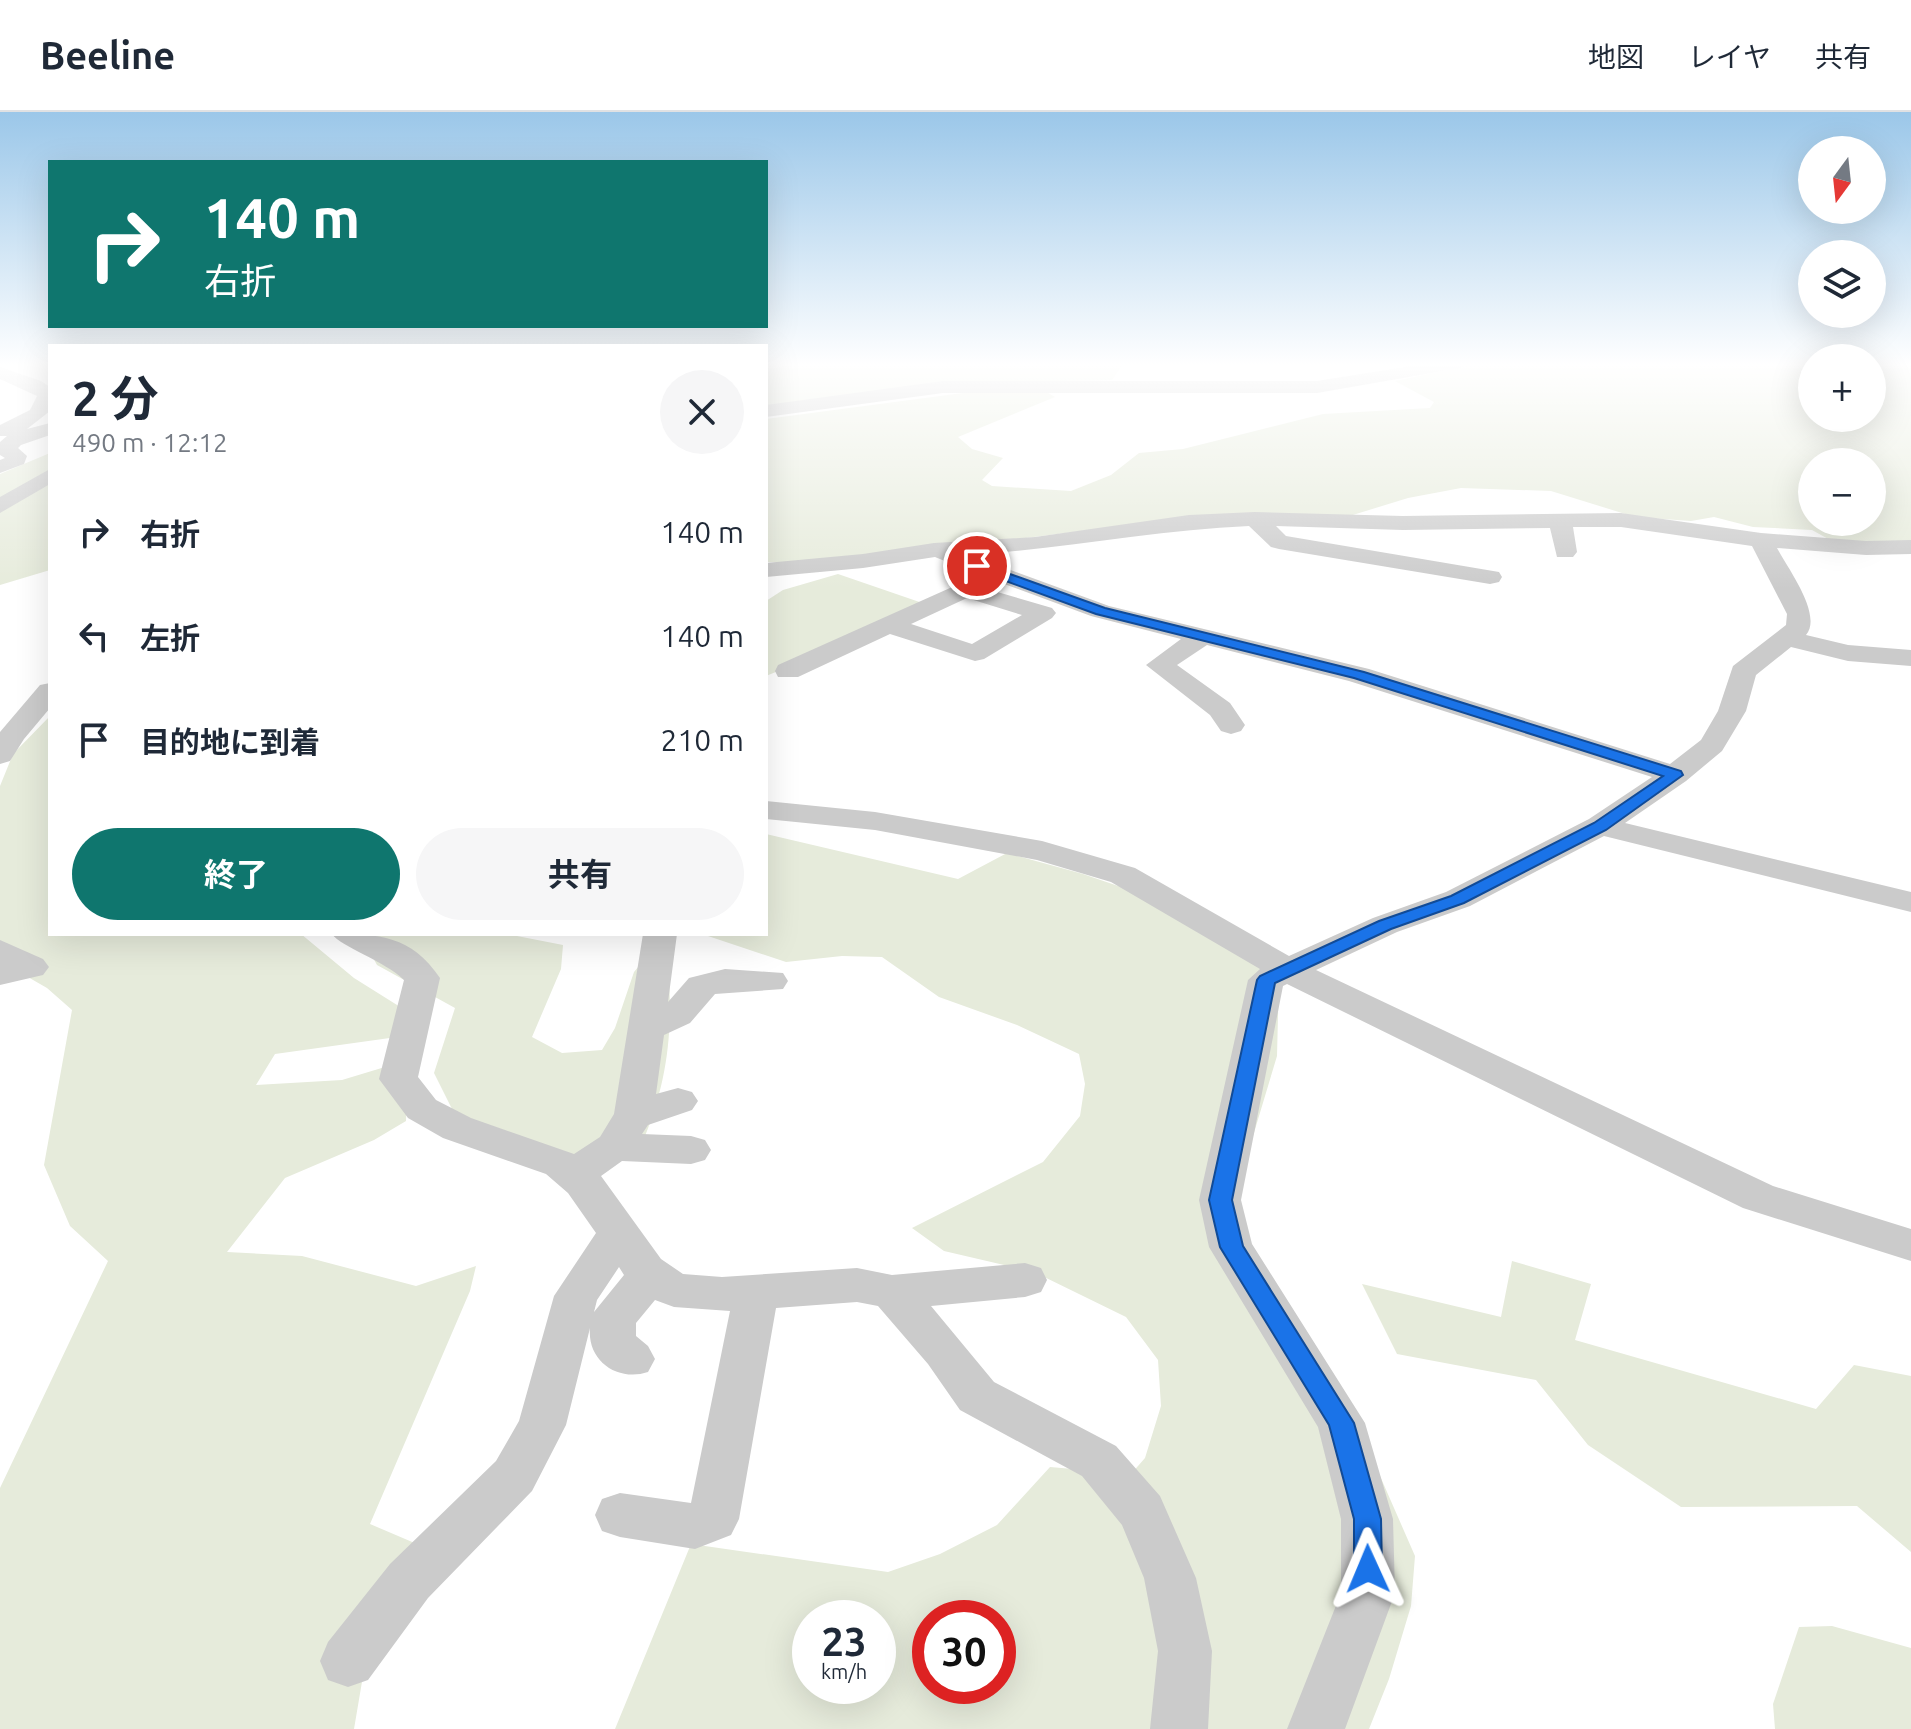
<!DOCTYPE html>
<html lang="ja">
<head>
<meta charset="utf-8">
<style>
	:root { --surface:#fff; --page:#f6f6f7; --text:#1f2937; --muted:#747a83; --line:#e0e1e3; --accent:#0f766e }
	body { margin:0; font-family:Ubuntu,"Noto Sans JP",sans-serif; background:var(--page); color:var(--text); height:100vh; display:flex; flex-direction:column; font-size:30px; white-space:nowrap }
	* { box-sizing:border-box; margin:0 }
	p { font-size:26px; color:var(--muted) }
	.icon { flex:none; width:44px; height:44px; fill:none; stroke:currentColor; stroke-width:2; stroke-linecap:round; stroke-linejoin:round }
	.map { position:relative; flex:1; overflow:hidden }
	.panel { position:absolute; left:48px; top:232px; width:720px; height:592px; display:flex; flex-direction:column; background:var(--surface); border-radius:0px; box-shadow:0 8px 32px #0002 }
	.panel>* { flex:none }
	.top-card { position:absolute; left:48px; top:48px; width:720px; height:168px; border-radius:0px; box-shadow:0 8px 32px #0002; background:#0f766e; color:#fff; overflow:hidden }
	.needle { width:52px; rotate:195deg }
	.tools { position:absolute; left:1798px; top:24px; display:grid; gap:16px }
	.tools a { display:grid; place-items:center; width:88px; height:88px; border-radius:50%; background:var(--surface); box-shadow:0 8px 32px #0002; font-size:40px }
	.speed { position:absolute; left:792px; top:1488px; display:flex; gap:16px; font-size:40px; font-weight:700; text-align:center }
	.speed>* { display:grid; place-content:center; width:104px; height:104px; border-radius:50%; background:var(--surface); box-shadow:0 8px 32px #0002; line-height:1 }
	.speed small { font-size:20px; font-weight:400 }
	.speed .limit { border:12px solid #d22; background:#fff; color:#111 }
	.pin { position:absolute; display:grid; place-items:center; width:68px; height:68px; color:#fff; margin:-34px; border:4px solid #fff; border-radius:50%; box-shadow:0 2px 8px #0007 }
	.me { position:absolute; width:88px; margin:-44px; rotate:359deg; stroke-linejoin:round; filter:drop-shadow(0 0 6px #0008) }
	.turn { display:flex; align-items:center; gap:28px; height:168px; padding:0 24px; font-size:36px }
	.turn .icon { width:104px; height:104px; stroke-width:2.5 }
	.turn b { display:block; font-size:56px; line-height:68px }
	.round { display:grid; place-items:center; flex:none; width:84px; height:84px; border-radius:42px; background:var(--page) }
	.headline { display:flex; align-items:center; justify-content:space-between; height:136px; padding:0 24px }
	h1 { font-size:48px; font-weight:700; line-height:60px }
	.button { display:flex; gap:16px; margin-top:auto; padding:16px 24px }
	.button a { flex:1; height:92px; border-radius:48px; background:var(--accent); color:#fff; font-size:32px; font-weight:700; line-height:92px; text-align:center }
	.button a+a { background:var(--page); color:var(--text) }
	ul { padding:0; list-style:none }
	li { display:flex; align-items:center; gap:24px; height:104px; padding:0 24px }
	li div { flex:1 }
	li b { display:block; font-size:30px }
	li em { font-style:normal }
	header { display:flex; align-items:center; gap:48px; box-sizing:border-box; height:112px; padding:0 40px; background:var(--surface); border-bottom:2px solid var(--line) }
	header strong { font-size:38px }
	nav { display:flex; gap:44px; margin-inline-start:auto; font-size:28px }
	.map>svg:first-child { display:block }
	.green { fill:#e6ebdb; fill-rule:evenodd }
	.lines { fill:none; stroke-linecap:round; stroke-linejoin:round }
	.minor { fill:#cbcbcb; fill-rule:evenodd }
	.route { fill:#1a73e8; stroke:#114b97; stroke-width:2 }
</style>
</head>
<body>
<header>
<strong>Beeline</strong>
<nav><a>地図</a><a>レイヤ</a><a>共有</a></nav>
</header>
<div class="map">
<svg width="1911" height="1617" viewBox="0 0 1911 1617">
	<rect width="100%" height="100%" fill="#fff"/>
	<g class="green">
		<polygon points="766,251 1124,251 1112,268 943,271 766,294"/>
		<path d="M1481,251H1812V306H1872V251H1911V439L1841,434L1812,418L1753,415L1714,405L1691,409L1635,405L1551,379L1461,376L1408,386L1343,406L1200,404L830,451L766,450V307L978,279L1043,278L1055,285L958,325L972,337L1003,346L982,368L992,374L1071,379L1111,363L1139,341L1183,337L1323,302L1430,296L1434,290L1395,269ZM1812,350H1872V410H1812Z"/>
		<polygon points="50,341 50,458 0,473 0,362"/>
		<polygon points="838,462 934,495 766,564 766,489 783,478"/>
		<polygon points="50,604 50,822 301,822 354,866 413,903 397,925 275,942 256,973 342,968 408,948 406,1009 374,1028 285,1066 227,1140 302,1144 416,1174 476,1154 470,1179 370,1412 445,1444 365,1552 354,1617 0,1617 0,1376 108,1149 70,1114 44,1053 72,898 47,876 0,849 0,674 13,642"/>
		<path d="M766,722L958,767L1007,741L1083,762L1162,789L1279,864L1277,944L1247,1044L1240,1088L1245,1143L1359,1316L1415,1444L1411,1494L1389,1567L1369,1617H615L691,1432L888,1460L940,1442L997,1413L1050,1355L1131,1362L1145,1346L1161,1294L1158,1248L1126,1205L1034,1160L944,1139L912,1116L1043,1050L1080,1004L1085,972L1079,942L1017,913L939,885L882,845L842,844L786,850L702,822H766ZM810,1506H878V1574H810ZM930,1506H998V1574H930Z"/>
		<path d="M360,822H507L563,833L561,857L532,925L562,941L602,938L615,916L634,860L665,822C674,901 673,959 641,1034L556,1061L452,997L434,961L455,896L377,853Z"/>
		<polygon points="1512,1149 1591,1172 1575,1228 1816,1297 1854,1253 1911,1264 1911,1440 1857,1394 1681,1395 1588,1333 1536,1268 1397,1242 1362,1172 1501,1205"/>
		<polygon points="1832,1514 1911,1536 1911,1617 1775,1617 1773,1592 1799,1515"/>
	</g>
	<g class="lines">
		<g class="minor">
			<polygon points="1430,251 1469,251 1460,256 1317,281 943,281 766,305 766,293 943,269 1317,269"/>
			<polygon points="0,255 41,269 50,275 50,299 27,317 50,311 50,323 21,333 18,336 27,344 24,352 0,361 0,348 5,346 0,343 0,330 7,324 0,324 0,313 30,298 37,284 0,267"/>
			<polygon points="50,357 50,372 0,401 0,385"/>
			<path d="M1255,400L1403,404L1621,401L1761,421L1866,429L1911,428V442L1866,443L1777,436C1788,457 1823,503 1806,523L1848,533L1911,538V554L1848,549L1791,535L1756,563L1746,599L1722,639L1686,669L1625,711L1911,780V800L1604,724L1470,794L1397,820L1316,858L1773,1074L1911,1117V1149L1743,1096L1287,872L1283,874L1241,1088L1252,1132L1365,1311L1393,1407L1395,1481L1345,1617H1287L1341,1481V1407L1318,1315L1209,1135L1199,1088L1248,868L1260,857L1111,770L1037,748L875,718L766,707V689L875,700L1042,729L1135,756L1289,844L1373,806L1446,780L1589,707L1652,665L1349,569L1207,533L1177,553L1230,591L1245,613L1241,619L1231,622L1221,619L1210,603L1146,553L1181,527L1091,504L996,469L987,477L1052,496L1056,501L1052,506L984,547L975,549L890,522L798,565H778L775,559L778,553L979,463L935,445L863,456L766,465V451L863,442L934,431L1035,425L1189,403ZM1249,414L1271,435L1279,437L1490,472L1499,470L1502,465L1499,460L1286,424L1276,414L1403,418L1550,416L1557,445H1573L1577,440L1573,415H1621L1752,434L1787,502L1786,513L1733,554L1718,599L1701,628L1670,652L1369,557L1109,494L969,443C1063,437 1155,418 1249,414ZM967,486L1022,503L972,532L911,512Z"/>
			<polygon points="50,571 50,596 24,627 10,649 0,652 0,620 40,573"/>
			<path d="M332,822C379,822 411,823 440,866L418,965L436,988L471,1006L574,1042L600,1025L614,1002L643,822H677L668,890L689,866L725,857L783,861L788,869L783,877L715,882L690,911L664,923L656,982L678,976L692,980L698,989L692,998L648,1013L642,1022L691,1024L705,1028L711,1038L705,1048L691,1052L622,1049L601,1064L661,1147L683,1162L722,1165L857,1156L892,1163L1025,1151L1041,1156L1047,1168L1041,1180L1025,1185L931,1194L994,1270L1116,1334L1160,1384L1196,1466L1212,1539L1208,1617H1150L1158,1539L1144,1466L1122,1413L1082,1364L960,1298L928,1252L878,1194L857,1190L776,1196L739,1407L731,1423L695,1437L620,1425L602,1419L595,1403L602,1387L620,1381L691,1391L730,1199L674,1195L655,1188L636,1211V1224L648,1234L655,1247L648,1260C618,1270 587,1249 590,1216L566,1313L532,1379L428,1486L368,1568L348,1575L328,1568L320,1549L328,1530L390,1452L496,1349L519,1309L554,1184L596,1121L568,1081L546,1062L443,1026L408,1006L379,967L404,868C385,849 341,835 332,822ZM619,1155L624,1163L594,1200L597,1188Z"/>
			<polygon points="0,828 43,847 49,855 43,863 0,873"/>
		</g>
	</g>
	<linearGradient id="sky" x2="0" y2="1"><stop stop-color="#9bc7e9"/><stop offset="0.53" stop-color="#fff"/><stop offset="1" stop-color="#fff" stop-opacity="0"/></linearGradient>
	<rect width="1911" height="477" fill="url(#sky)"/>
	<polygon class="route" points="973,452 982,452 1105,496 1364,560 1681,659 1683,663 1606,718 1464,791 1391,817 1275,871 1232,1088 1243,1134 1354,1311 1381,1407 1382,1457 1378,1466 1368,1470 1358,1466 1354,1457 1354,1407 1329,1313 1220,1135 1209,1088 1257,868 1260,864 1379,809 1451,784 1594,711 1663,664 1354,566 1096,502 973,457"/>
</svg>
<div class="tools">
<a><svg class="needle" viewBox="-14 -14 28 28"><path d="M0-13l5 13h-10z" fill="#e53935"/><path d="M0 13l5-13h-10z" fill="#747a83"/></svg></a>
<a><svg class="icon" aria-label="layers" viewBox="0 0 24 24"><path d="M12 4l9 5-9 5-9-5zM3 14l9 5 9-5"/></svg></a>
<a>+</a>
<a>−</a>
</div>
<div class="speed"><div>23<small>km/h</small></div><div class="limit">30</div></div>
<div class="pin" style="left:977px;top:454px;background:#d93025"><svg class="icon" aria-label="arrive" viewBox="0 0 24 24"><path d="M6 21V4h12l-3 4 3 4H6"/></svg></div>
<svg class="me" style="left:1368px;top:1457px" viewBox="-20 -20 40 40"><path d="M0-17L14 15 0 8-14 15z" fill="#1a73e8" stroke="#fff" stroke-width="4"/></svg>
<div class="top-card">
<div class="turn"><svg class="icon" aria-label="right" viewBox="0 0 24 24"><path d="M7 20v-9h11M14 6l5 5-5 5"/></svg><div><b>140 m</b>右折</div></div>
</div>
<section class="panel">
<div class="headline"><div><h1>2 分</h1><p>490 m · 12:12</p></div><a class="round"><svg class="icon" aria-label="close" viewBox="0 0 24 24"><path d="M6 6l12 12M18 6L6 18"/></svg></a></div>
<ul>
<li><svg class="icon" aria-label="right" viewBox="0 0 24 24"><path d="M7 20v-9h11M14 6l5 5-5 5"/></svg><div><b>右折</b></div><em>140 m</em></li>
<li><svg class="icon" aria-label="left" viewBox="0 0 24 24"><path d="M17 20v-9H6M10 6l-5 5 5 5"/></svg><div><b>左折</b></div><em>140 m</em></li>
<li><svg class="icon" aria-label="arrive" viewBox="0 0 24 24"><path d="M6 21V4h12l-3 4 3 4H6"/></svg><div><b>目的地に到着</b></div><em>210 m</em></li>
</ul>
<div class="button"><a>終了</a><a>共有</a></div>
</section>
</div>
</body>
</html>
